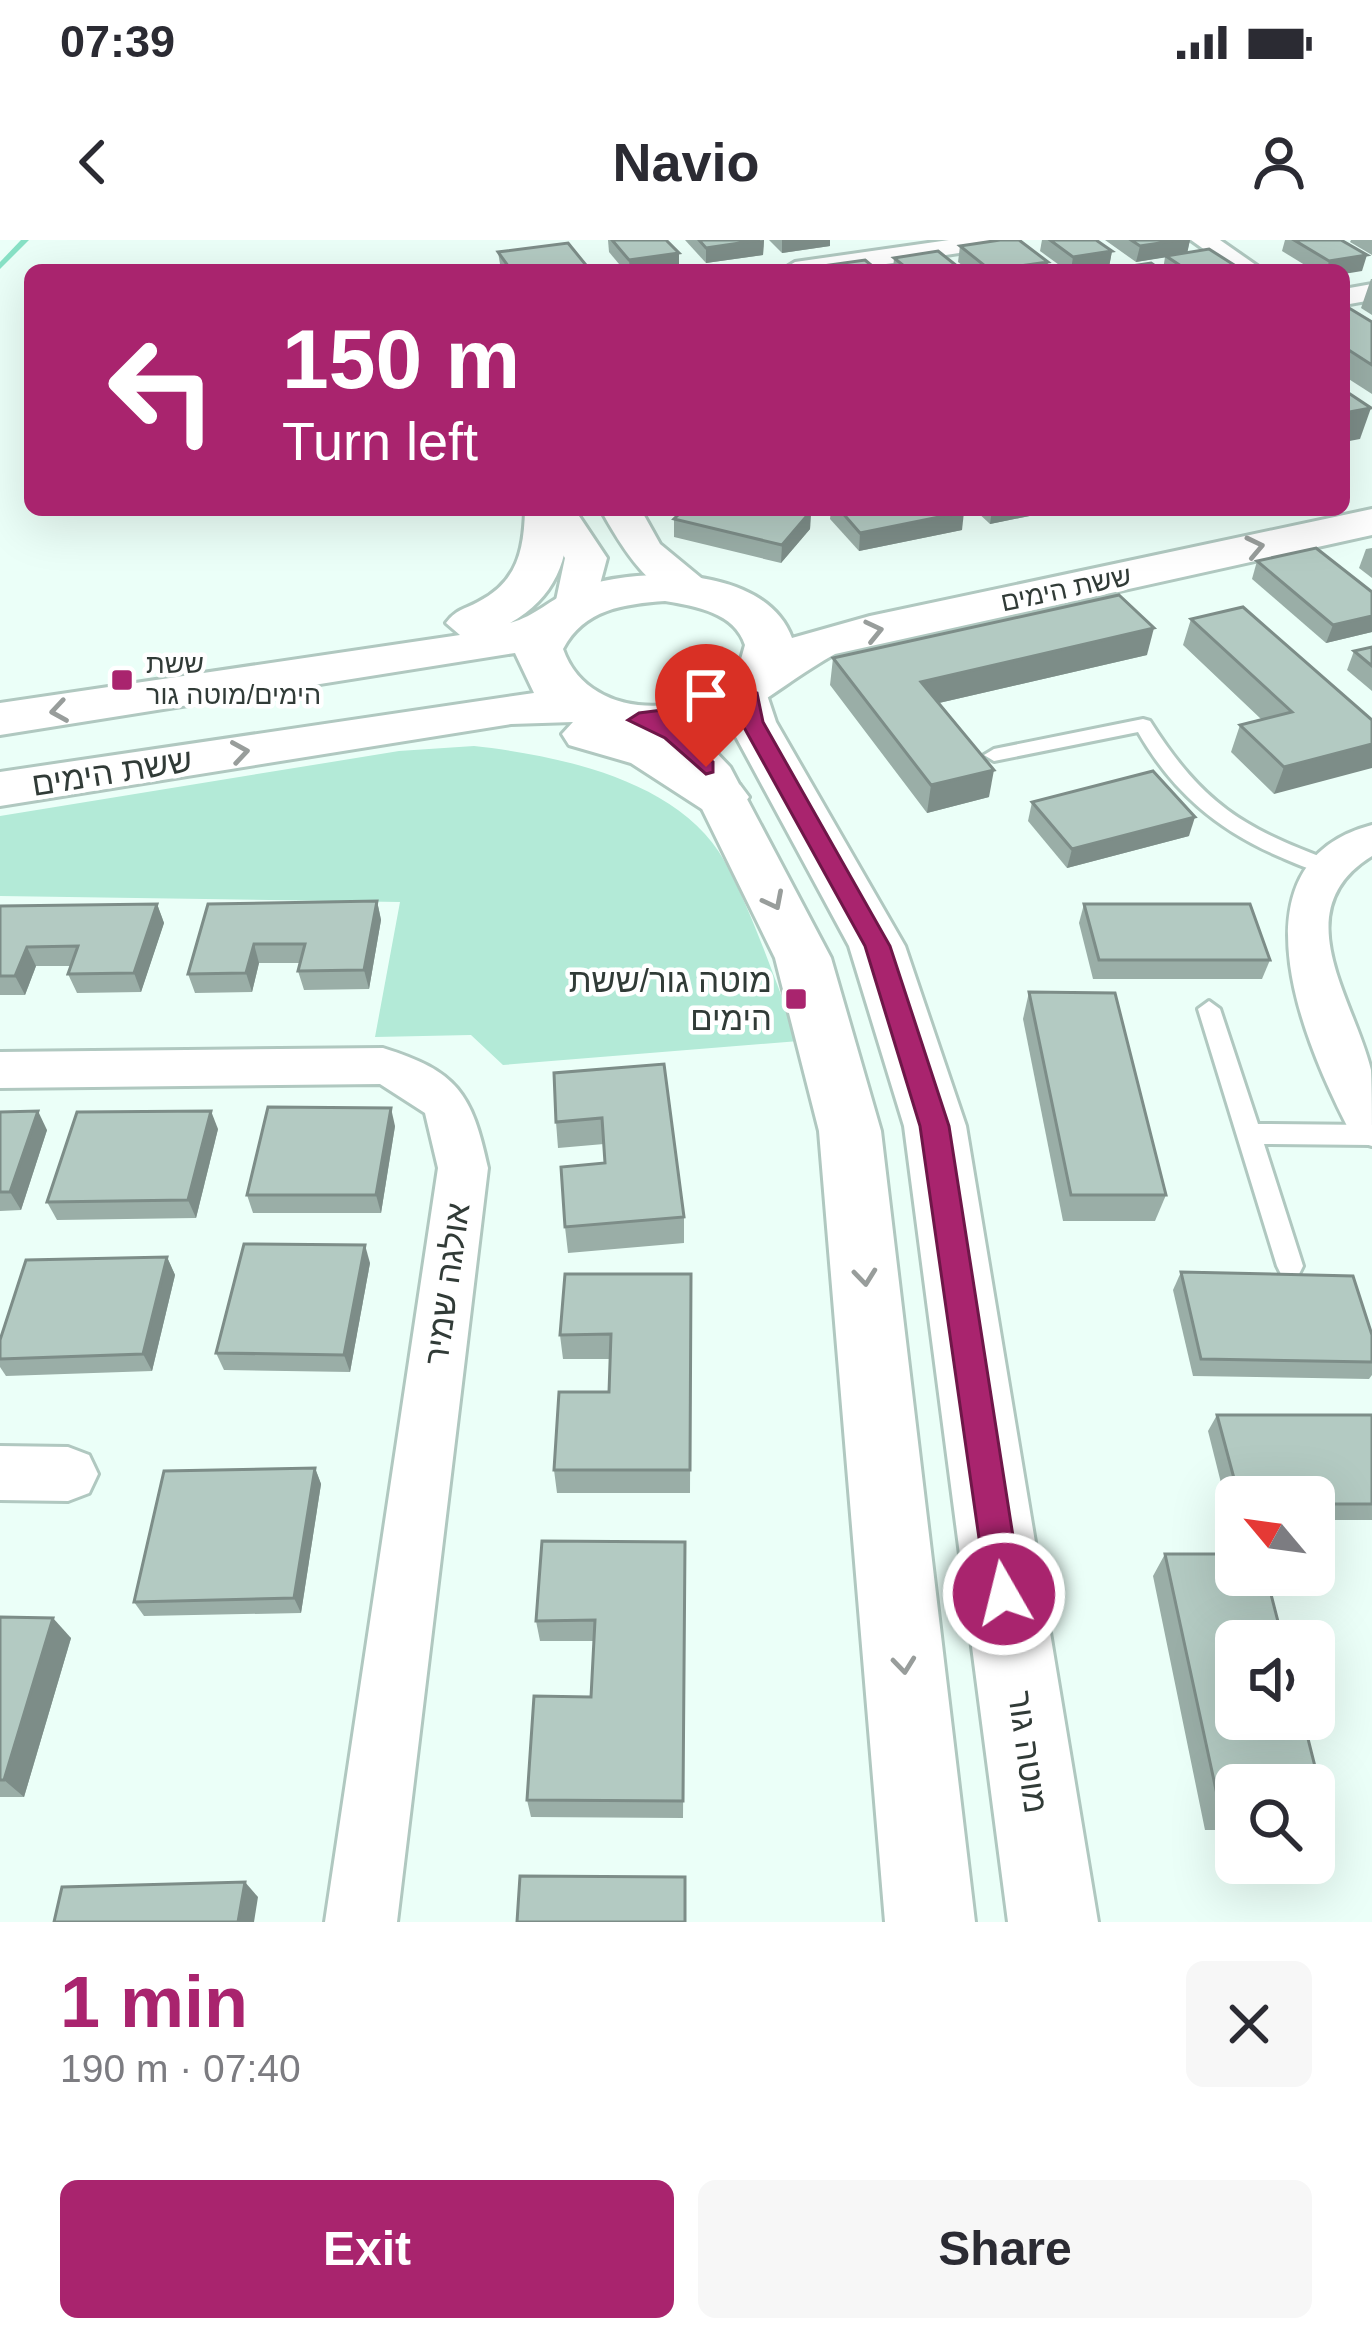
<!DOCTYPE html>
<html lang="en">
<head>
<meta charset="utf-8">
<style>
	:root { --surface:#fff; --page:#f7f7f7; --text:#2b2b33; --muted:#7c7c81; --accent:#a9246e }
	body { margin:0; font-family:Helvetica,"Noto Sans Hebrew",sans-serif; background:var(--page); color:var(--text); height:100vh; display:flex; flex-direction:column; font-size:45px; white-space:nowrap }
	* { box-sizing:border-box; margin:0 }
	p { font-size:39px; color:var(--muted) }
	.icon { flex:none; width:66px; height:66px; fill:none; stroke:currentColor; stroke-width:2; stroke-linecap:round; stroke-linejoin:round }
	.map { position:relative; height:1682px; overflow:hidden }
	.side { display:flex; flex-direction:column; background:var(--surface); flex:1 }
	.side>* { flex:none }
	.banner { position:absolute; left:24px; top:24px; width:1326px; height:252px; border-radius:18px; box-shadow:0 12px 48px #0002; background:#a9246e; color:#fff; overflow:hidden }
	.needle { width:78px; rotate:299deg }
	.controls { position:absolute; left:1215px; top:1236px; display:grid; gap:24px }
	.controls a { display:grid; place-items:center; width:120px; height:120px; border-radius:18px; background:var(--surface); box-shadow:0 12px 48px #0002; font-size:60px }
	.pin { position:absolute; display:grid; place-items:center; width:102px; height:102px; color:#fff; margin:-123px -51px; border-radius:50% 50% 50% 0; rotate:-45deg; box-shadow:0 0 12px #0007 }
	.pin .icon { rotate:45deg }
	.me { position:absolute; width:132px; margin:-66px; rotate:352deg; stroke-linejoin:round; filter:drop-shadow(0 0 9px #0008) }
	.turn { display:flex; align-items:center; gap:42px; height:252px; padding:0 60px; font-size:54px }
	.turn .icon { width:156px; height:156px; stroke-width:2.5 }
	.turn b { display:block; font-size:84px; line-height:102px }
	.round { display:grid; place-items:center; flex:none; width:126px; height:126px; border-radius:18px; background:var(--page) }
	.head { display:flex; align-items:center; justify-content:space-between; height:204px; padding:0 60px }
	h1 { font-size:72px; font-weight:700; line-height:90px; color:var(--accent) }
	.button { display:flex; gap:24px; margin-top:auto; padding:24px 60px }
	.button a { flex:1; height:138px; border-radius:18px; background:var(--accent); color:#fff; font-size:48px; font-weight:700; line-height:138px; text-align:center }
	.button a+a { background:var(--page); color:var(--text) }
	.status { display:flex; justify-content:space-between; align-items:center; height:84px; padding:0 60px; background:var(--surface); direction:ltr }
	.status svg { height:33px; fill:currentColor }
	header { display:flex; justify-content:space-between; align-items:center; height:156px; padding:0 60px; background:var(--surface); font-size:54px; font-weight:700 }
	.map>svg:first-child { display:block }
	.green { fill:#b3ead7 }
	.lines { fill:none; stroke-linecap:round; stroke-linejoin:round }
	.stream { fill:#87e1c5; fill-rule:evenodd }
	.service-casing { stroke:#b0c8c0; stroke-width:6 }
	.minor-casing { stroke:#b0c8c0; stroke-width:6 }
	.tertiary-casing { stroke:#b0c8c0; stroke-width:6 }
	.secondary-casing { stroke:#b0c8c0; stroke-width:6 }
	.service { fill:#fff; fill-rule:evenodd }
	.minor { fill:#fff; fill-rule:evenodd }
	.tertiary { fill:#fff; fill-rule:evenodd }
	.secondary { fill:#fff; fill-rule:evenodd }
	.wall { fill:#9aaea7 }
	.shaded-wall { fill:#7d8d88 }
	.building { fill:#b3cac2; stroke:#7d8d88; stroke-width:3 }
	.oneway { stroke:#989d9b }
	.route { fill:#a9246e; stroke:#6e1748; stroke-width:3 }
	.poi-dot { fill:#a9246e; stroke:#fff; stroke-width:4.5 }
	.labels { text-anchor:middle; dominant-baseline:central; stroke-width:9; stroke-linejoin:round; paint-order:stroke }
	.far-street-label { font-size:27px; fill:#313b37; stroke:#fff }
	.far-poi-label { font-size:27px; fill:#313b37; stroke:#fff; text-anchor:start }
	.street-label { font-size:33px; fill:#313b37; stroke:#fff }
	.poi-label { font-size:33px; fill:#313b37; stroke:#fff; text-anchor:end }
</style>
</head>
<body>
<div class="status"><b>07:39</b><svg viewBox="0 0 49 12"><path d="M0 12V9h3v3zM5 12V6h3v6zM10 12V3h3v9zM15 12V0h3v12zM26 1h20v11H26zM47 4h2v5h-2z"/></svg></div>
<header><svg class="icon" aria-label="back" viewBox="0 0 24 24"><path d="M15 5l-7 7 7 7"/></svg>Navio<svg class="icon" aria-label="person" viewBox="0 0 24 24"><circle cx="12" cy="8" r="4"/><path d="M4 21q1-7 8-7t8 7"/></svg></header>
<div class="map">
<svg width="1372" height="1682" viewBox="0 0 1372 1682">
	<rect width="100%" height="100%" fill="#ebfff8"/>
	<path class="green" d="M474,506C557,515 681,540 725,622C755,678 775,742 799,801L503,825L471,795L375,797L400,662L0,656V576L399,511Z"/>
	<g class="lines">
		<polygon class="stream" points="21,0 29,0 0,29 0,22"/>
		<g class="service-casing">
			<g id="service">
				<path d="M1143,479L1150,481C1202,563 1242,588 1332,621L1335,626L1332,631C1315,634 1295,623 1278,616C1216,589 1172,551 1138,492L994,521L984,515L994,509Z"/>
				<polygon points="1209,761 1220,769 1258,884 1372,885 1372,905 1264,904 1303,1026 1299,1034 1290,1037 1281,1034 1277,1026 1198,769"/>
			</g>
		</g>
		<g class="minor-casing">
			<g id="minor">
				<polygon points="949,0 1011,0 999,7 846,30 782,30 795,22"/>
				<polygon points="1191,0 1220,0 1263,30 1233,30"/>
				<polygon points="1372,44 1372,60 1344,65 1344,49"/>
				<path d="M1372,585V616C1284,670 1354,759 1371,830C1372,852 1372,883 1372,906L1355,901C1307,811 1224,624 1372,585Z"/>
				<path d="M383,808C457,831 472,853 488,928L397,1682H325L438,928L425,873L380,844L0,848V812Z"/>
				<polygon points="0,1206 68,1207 89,1215 98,1234 89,1253 68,1261 0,1260"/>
			</g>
		</g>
		<g class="tertiary-casing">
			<g id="tertiary">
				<polygon points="535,270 575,270 607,318 592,374 562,374 555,365 565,318"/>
				<path d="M601,270H641L660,304L717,351L711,360C660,373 622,308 601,270Z"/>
				<polygon points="747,439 763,443 776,482 905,706 966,886 1098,1682 1008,1682 904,886 849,706 728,482 724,453 731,443"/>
				<polygon points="639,466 689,484 730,527 831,718 881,891 975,1682 885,1682 819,891 775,718 685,534 655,504 622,490 615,480 622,470"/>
			</g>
		</g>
		<g class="secondary-casing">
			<path id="secondary" d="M1372,269V295L835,414C767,452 738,494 651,496L740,545L749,557L740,569L721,574L702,569L631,523L569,505L562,494L573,482L511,484L0,566V532L534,453L515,413L0,495V463L460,395L446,383C455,370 465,369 478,362C517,342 524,311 525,270H569C569,320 555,358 510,383C536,376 550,359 575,349C635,326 765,324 792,398L870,376ZM665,361C696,366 735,373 745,405L736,437C683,480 587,478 563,409C584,369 624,364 665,361Z"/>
		</g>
		<use href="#service" class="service"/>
		<use href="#minor" class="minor"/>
		<use href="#tertiary" class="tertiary"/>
		<use href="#secondary" class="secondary"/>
	</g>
	<g class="wall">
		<polygon points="608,0 666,0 679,13 679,29 624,30 609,12"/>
		<polygon points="685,0 764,0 763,15 706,23"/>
		<polygon points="769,0 830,0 830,6 782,13"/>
		<polygon points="1042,0 1096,0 1112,11 1109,27 1066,30 1040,11"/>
		<polygon points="1105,0 1190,0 1187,12 1242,30 1163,30 1165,17 1136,22"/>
		<polygon points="1285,0 1341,0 1362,31 1313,30 1282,11"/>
		<polygon points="1351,0 1372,0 1372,15 1350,2"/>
		<polygon points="960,6 1047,30 968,30 958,22"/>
		<polygon points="498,12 590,30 501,30"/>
		<polygon points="894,18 962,30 893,30"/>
		<polygon points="1371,39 1372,39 1372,75 1361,68"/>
		<polygon points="1344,65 1372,82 1372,154 1344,136"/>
		<polygon points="831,270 962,270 962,290 859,311 830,279"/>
		<polygon points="975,270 1059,270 990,284"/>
		<polygon points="811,271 810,289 781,323 674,297 674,279"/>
		<polygon points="1372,308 1372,338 1359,328 1366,309"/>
		<polygon points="1257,321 1372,352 1372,392 1326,403 1252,339"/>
		<polygon points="1191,379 1372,480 1274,554 1231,512 1240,485 1261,479 1183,405"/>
		<polygon points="1372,407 1372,451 1347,430 1354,411"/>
		<polygon points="1147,415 939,463 989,557 927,573 830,445 833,418"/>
		<polygon points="1032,562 1189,596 1067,628 1028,581"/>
		<polygon points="377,661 381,680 369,749 304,750 298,731 300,723 259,723 252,752 195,753 188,734 208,664"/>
		<polygon points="157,664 164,683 141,752 77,753 68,734 71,726 36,726 25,755 0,755 0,666"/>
		<polygon points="1084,664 1270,720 1262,739 1093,739 1079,683"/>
		<polygon points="1029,752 1166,955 1155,981 1063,981 1023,779"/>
		<polygon points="664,824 684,977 684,1003 568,1013 565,987 605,923 604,904 558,908 556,882"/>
		<polygon points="0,872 47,890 21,970 0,971"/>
		<polygon points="395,886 381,973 253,973 247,955"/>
		<polygon points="218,889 196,978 57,980 47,962"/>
		<polygon points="167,1017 175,1035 152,1131 6,1136 0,1127 0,1100"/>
		<polygon points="370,1023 350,1132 224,1130 216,1113"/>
		<polygon points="1181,1032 1372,1095 1372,1135 1369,1139 1193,1136 1173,1050"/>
		<polygon points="691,1034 690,1253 557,1253 554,1230 609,1152 611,1119 563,1119 560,1095"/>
		<polygon points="1217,1175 1372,1175 1372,1280 1314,1280 1314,1257 1236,1257 1236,1279 1230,1279 1208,1191"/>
		<polygon points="315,1228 321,1244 301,1373 144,1376 134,1362"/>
		<polygon points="685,1302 683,1578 531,1577 527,1560 591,1457 594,1401 540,1401 536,1381"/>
		<polygon points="1165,1314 1236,1314 1236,1335 1266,1335 1283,1401 1236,1401 1236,1479 1303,1479 1327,1574 1314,1585 1314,1545 1236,1545 1236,1590 1205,1590 1153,1336"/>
		<polygon points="0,1377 71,1398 24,1557 0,1557"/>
	</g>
	<g class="shaded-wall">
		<polygon points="764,0 763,15 706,23 706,8"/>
		<polygon points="782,0 830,0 830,6 782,13"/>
		<polygon points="1180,0 1190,0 1187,14 1136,22 1140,6"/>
		<polygon points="1112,11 1109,27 1071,30 1073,17"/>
		<polygon points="679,13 679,29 630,30 629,20"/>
		<polygon points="1367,15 1362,31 1344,34 1344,30 1327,30 1329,21"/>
		<polygon points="1048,22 1047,30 996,30"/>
		<polygon points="1371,168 1360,199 1344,202 1344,173"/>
		<polygon points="992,270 1059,270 990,284"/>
		<polygon points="811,271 810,289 781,323 782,305"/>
		<polygon points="964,272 962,290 859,311 860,293"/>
		<polygon points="1372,376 1372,392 1326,403 1333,385"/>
		<polygon points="1154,388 1147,415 917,468 921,442"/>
		<polygon points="1372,504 1372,528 1274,554 1284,527"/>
		<polygon points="994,530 989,557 927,573 931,545"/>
		<polygon points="1195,577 1189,596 1067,628 1072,609"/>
		<polygon points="377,661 381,680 369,749 364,730"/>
		<polygon points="157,664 164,683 141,752 134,733"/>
		<polygon points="254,704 259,723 252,752 246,733"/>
		<polygon points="27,707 36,726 25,755 15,736"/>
		<polygon points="391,868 395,886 381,973 376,955"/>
		<polygon points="38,871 47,890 21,970 10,952"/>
		<polygon points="211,871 218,889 196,978 188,960"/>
		<polygon points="365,1005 370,1023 350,1132 344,1115"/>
		<polygon points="167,1017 175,1035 152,1131 143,1114"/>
		<polygon points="315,1228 321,1244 301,1373 294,1358"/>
		<polygon points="53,1378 71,1398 24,1557 4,1540"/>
		<polygon points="245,1642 258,1657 254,1682 238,1682"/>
	</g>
	<g class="building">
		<polygon points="612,0 666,0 679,13 629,20"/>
		<polygon points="699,0 760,0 706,8"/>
		<polygon points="1000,0 1019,0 1048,22 990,30 960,6"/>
		<polygon points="1050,0 1096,0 1112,11 1073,17"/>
		<polygon points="1131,0 1180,0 1140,6"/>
		<polygon points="1294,0 1341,0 1367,15 1329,21"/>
		<polygon points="568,3 590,30 511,30 498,12"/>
		<polygon points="1209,9 1242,30 1187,30 1166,16"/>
		<polygon points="938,11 962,30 909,30 894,18"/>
		<polygon points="865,20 877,30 818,30 815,27"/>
		<polygon points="1151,23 1161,30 1105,30"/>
		<polygon points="1344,65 1372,82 1372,125 1344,107"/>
		<polygon points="1344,150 1371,168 1344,173"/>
		<polygon points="683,270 809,270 811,271 782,305 674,279"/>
		<polygon points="840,270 962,270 964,272 860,293"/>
		<polygon points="1316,308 1372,352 1372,376 1333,385 1257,321"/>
		<polygon points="1119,355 1154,388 921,442 994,530 931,545 833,418"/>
		<polygon points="1243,367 1372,480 1372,504 1284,527 1240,485 1292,472 1191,379"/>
		<polygon points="1372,407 1372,426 1354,411"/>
		<polygon points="1153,531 1195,577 1072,609 1032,562"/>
		<polygon points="377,661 364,730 298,731 305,704 254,704 246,733 188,734 208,664"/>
		<polygon points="157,664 134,733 68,734 78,706 27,707 15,736 0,736 0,666"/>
		<polygon points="1084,664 1250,664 1270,720 1099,720"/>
		<polygon points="1029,752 1115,753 1166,955 1071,955"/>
		<polygon points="664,824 684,977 565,987 561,927 605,923 602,878 556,882 554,833"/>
		<polygon points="268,867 391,868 376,955 247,955"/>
		<polygon points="38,871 10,952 0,952 0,872"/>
		<polygon points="211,871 188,960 47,962 77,872"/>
		<polygon points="244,1004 365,1005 344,1115 216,1113"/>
		<polygon points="167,1017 143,1114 0,1119 0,1100 26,1020"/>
		<polygon points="1181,1032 1353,1036 1372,1095 1372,1122 1201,1119"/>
		<polygon points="565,1034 691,1034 690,1230 554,1230 559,1152 609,1152 611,1094 560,1095"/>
		<polygon points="1217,1175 1372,1175 1372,1264 1314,1264 1314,1257 1239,1257"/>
		<polygon points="315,1228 294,1358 134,1362 164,1231"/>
		<polygon points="542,1301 685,1302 683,1561 527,1560 534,1456 591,1457 595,1380 536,1381"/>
		<polygon points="1165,1314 1236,1314 1236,1335 1266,1335 1283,1401 1236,1401 1236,1479 1303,1479 1327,1574 1314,1574 1314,1545 1236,1545 1236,1573 1221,1573"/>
		<polygon points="0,1377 53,1378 4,1540 0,1540"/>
		<polygon points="520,1636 685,1637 685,1682 517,1682"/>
		<polygon points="245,1642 238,1682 54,1682 62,1647"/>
	</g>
	<defs><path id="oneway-chevron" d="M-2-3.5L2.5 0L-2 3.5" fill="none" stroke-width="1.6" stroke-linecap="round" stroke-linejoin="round" transform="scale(3)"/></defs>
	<g class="oneway">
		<use href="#oneway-chevron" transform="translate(1255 307) rotate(-12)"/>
		<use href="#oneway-chevron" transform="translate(874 391) rotate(-13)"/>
		<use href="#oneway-chevron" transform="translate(59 471) rotate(171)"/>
		<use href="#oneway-chevron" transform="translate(240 512) rotate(-9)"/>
		<use href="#oneway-chevron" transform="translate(774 661) rotate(63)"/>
		<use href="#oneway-chevron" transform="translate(865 1037) rotate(84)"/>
		<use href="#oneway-chevron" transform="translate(904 1425) rotate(84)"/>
	</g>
	<polygon class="route" points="739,449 757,453 763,482 890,706 949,886 1022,1354 1017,1367 1004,1372 992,1367 987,1354 920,886 865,706 741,482 738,466 671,485 713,522 713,532 706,534 665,498 628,480 639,473 710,464"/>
	<g class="poi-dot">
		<rect x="110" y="428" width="24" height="24" rx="6"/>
		<rect x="784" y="747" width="24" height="24" rx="6"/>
	</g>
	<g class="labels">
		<g class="far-street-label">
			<text transform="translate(1066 349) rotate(-12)">ששת הימים</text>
		</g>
		<g class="far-poi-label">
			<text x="146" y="424">ששת<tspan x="146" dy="31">הימים/מוטה גור</tspan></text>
		</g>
		<g class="street-label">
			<text transform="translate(112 532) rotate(-9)">ששת הימים</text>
			<text transform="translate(447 1044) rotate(-82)">אולגה שמיר</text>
			<text transform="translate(1028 1512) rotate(82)">מוטה גור</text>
		</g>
		<g class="poi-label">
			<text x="772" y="740">מוטה גור/ששת<tspan x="772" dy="38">הימים</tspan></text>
		</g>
	</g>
</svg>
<div class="controls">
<a><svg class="needle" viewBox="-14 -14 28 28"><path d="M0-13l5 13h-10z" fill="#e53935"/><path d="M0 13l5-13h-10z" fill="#7c7c81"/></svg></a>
<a><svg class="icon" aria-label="sound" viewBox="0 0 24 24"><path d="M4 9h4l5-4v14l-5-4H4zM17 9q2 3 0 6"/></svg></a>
<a><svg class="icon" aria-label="search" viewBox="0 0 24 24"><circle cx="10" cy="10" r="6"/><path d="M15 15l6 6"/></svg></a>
</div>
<div class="pin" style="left:706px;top:527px;background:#d93025"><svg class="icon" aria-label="arrive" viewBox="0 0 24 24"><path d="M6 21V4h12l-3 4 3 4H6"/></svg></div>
<svg class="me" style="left:1004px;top:1354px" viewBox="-20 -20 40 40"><circle r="17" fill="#a9246e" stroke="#fff" stroke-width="3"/><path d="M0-11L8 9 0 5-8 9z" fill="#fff"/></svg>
<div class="banner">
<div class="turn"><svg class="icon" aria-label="left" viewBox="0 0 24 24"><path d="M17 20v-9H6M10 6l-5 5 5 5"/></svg><div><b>150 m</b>Turn left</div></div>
</div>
</div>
<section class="side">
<div class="head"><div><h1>1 min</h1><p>190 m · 07:40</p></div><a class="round"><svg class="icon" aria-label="close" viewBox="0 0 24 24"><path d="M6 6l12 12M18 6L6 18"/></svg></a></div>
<div class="button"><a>Exit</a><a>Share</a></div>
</section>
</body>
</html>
